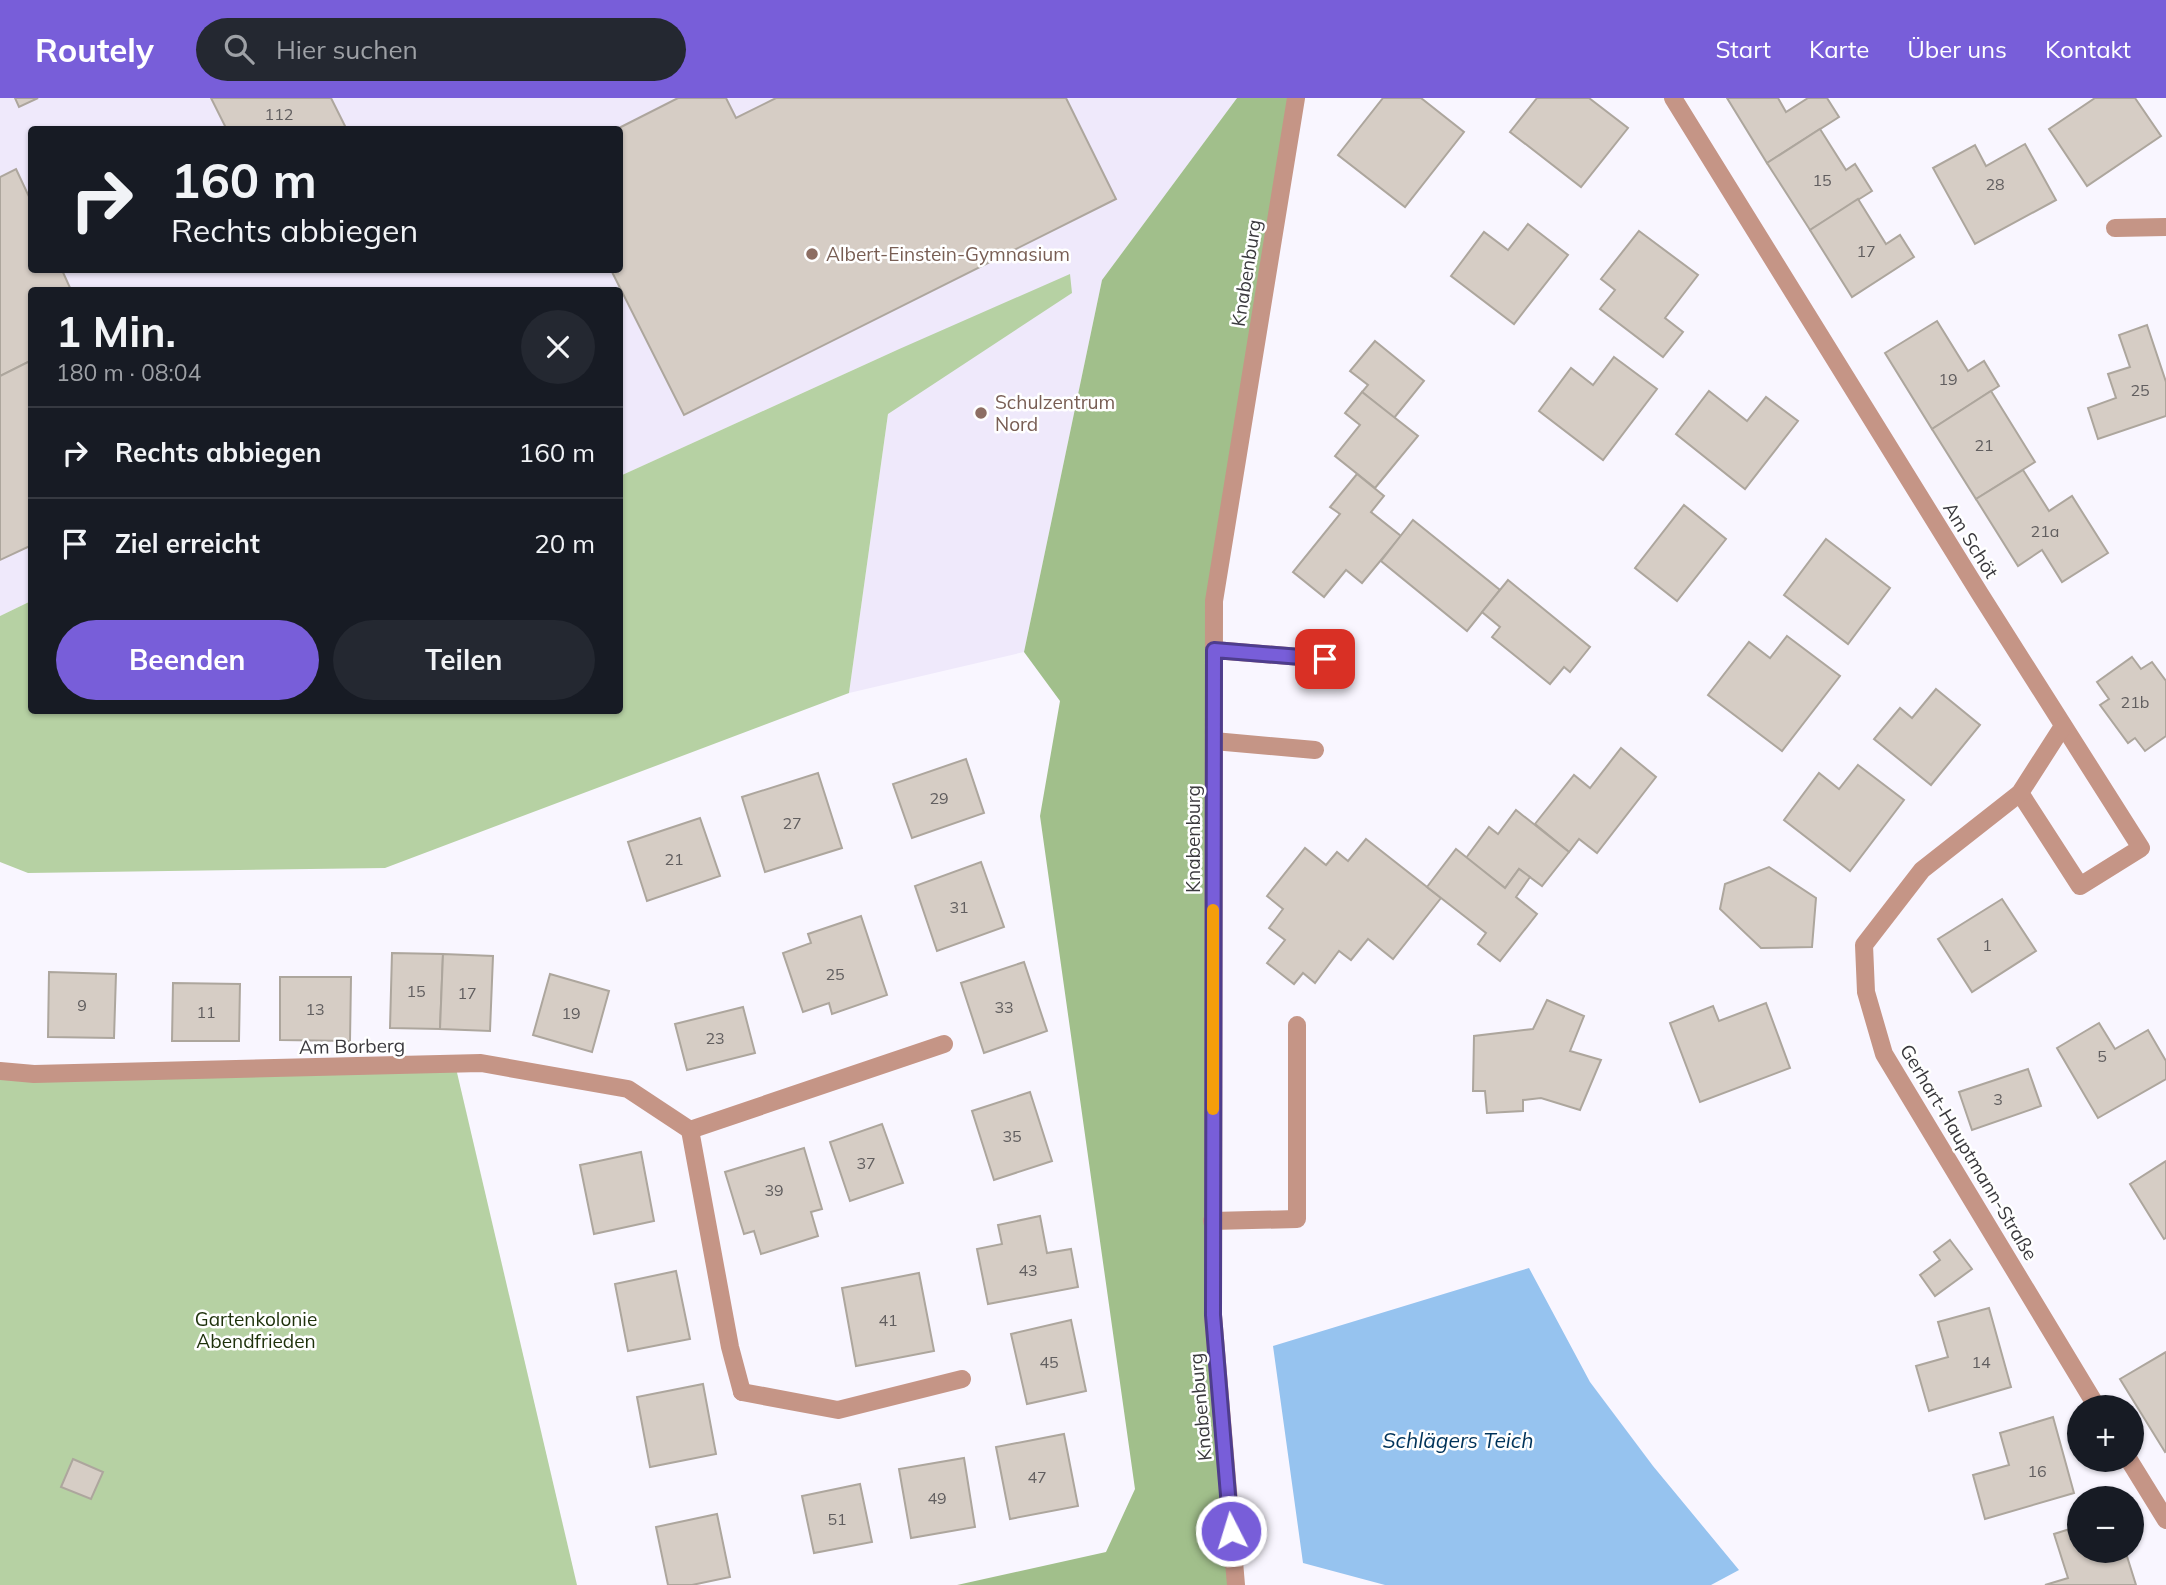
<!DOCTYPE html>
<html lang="de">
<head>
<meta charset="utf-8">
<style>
	:root { --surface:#171b24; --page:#242831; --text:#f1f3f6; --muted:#9ea1a6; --line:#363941; --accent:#785ed9 }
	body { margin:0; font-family:Mulish,sans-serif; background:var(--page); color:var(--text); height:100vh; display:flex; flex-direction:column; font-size:26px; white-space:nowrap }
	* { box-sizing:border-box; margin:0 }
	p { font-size:23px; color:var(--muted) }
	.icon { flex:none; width:38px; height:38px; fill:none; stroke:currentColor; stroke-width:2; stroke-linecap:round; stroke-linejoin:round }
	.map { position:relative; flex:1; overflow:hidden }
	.drawer { position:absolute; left:28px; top:189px; width:595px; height:427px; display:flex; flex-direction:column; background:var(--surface); border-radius:7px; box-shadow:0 2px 5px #0004 }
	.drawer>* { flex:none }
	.top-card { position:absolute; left:28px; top:28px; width:595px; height:147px; border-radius:7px; box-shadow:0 2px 5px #0004; background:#171b24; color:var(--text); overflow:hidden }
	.tools { position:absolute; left:2067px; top:1297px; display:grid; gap:14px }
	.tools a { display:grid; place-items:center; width:77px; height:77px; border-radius:50%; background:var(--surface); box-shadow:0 2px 5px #0004; font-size:35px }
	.pin { position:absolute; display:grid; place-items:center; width:60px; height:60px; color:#fff; margin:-30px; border-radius:14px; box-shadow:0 4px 10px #0006 }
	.me { position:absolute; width:77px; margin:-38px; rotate:355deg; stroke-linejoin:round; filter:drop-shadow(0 0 5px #0008) }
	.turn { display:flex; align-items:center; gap:24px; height:147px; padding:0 28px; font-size:32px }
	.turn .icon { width:91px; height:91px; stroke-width:2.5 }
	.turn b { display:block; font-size:49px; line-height:60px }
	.round { display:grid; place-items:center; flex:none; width:74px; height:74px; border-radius:37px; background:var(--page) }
	.headline { display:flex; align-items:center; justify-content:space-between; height:119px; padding:0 28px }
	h1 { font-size:42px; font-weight:700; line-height:52px }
	.cta { display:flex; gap:14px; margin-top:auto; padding:14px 28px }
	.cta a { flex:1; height:80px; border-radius:42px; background:var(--accent); color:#fff; font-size:28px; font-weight:700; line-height:80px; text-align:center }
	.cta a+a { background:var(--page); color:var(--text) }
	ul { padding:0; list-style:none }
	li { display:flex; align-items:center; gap:21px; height:91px; padding:0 28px; border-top:2px solid var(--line) }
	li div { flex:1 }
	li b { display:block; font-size:26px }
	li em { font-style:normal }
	header { display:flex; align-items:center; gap:42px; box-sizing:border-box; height:98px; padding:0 35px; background:var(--accent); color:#fff }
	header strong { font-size:33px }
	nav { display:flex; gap:38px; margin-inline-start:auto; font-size:24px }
	.search { width:490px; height:63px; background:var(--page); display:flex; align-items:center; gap:18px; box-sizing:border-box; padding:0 24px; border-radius:38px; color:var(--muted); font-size:26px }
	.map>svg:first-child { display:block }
	.built { fill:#efe9fb; fill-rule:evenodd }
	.green { fill:#b6d1a3 }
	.forest { fill:#a1bf8b }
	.water { fill:#96c3ef }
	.building { fill:#d6cdc5; stroke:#ada69d; stroke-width:2 }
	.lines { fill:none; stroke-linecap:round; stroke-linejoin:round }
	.lane { stroke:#c59586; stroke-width:18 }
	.street { stroke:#c59586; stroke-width:18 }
	.route-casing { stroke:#4e3d8d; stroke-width:18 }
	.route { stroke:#785ed9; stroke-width:12 }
	.slow { stroke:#f59e0b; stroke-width:12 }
	.education-dot { fill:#8d6e63; stroke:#fff; stroke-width:2.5 }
	.labels { text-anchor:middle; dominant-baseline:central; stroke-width:5; stroke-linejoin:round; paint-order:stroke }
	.number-label { font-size:16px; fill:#615e5f }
	.education-label { font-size:19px; fill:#785e54; stroke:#fff; text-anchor:start }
	.street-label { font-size:19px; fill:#3a393d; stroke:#fff }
	.park-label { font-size:19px; fill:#1d300a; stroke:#fff }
	.water-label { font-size:21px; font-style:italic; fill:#00335a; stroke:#fff }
</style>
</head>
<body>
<header>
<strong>Routely</strong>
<div class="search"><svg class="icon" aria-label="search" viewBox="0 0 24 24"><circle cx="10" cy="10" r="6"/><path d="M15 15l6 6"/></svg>Hier suchen</div>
<nav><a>Start</a><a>Karte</a><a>Über uns</a><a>Kontakt</a></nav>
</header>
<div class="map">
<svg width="2166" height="1487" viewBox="0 0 2166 1487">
	<rect width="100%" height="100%" fill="#f9f6ff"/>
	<path class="built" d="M0,0H1237L1102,182L1024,554L849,595L897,252L620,378V192H32L31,503L0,518ZM32,32H620V172H32Z"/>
	<g class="green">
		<polygon points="1070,176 1072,195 888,316 849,595 385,770 28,775 0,764 0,518 31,503 32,612 620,612 620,378 897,252"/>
		<polygon points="455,966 577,1487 0,1487 0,973"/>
	</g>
	<polygon class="forest" points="1237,0 1296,0 1214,503 1212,1123 1236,1487 957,1487 1106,1454 1135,1391 1040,718 1060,603 1024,554 1102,182"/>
	<polygon class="water" points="1529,1170 1590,1284 1653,1368 1739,1472 1711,1487 1385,1487 1303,1465 1273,1248"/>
	<g class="building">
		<polygon points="15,0 38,0 19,9"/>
		<polygon points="211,0 331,0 347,32 227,32"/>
		<polygon points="678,0 726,0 736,20 776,0 1066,0 1116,101 684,317 611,172 620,172 620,32 615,32"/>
		<polygon points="1383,0 1421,0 1464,34 1405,109 1338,57"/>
		<polygon points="1537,0 1589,0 1628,30 1581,89 1510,34"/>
		<polygon points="1727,0 1778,0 1786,14 1808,0 1827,0 1839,19 1767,65"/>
		<polygon points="2095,0 2135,0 2161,38 2087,88 2049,31"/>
		<polygon points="1820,31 1846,72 1855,66 1872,93 1810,132 1767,65"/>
		<polygon points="2025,46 2056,102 1975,146 1933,70 1975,47 1986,68"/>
		<polygon points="16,71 32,105 32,172 62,172 71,192 32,192 32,262 0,278 0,79"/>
		<polygon points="1858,101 1886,146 1900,137 1914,159 1852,199 1810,132"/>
		<polygon points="1528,126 1568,157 1514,226 1451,178 1484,134 1508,152"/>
		<polygon points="1639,133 1698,177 1665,220 1683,234 1663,259 1600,211 1615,192 1601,181"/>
		<polygon points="1937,223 1968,273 1984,263 1999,288 1932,331 1885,255"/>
		<polygon points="2147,227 2166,284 2166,318 2098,341 2088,310 2116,300 2108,276 2130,269 2119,237"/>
		<polygon points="1375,243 1424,283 1394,320 1362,294 1368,287 1350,273"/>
		<polygon points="1614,259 1657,291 1603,362 1539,313 1571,270 1593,287"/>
		<polygon points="32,262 32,447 0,462 0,278"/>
		<polygon points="1709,293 1747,323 1766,299 1798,323 1745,391 1676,336"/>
		<polygon points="1991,293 2035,364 1976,401 1932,331"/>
		<polygon points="1362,294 1418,338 1375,390 1335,358 1360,327 1345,315"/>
		<polygon points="2023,372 2049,413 2072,398 2108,455 2062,484 2042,452 2018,468 1976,401"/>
		<polygon points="1357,376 1384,398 1371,414 1401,438 1362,485 1346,472 1324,499 1293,474 1340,416 1330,409"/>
		<polygon points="1684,407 1726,441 1677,503 1635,470"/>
		<polygon points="1413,422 1500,492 1467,533 1381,463"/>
		<polygon points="1826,441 1890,490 1848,546 1784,497"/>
		<polygon points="1508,482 1590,549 1570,574 1564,569 1550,586 1492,539 1500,529 1482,514"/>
		<polygon points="1787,538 1840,578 1782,653 1708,597 1749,544 1770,560"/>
		<polygon points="2132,559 2141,571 2152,564 2166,583 2166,638 2145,653 2135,640 2128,645 2100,607 2109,601 2097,584"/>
		<polygon points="1936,591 1980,627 1931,687 1874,641 1900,610 1912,620"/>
		<polygon points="1621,650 1656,679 1597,755 1579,741 1569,754 1535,726 1574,677 1590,690"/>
		<polygon points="966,661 984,715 912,740 893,686"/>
		<polygon points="1858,667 1904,702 1850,773 1784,722 1819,675 1839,691"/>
		<polygon points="818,675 842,750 765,774 742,699"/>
		<polygon points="1516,712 1569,754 1542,788 1519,771 1505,790 1466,760 1489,729 1498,736"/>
		<polygon points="700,720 720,778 647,803 628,744"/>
		<polygon points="1366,741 1441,800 1393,861 1368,841 1351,862 1339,853 1315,885 1303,875 1294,886 1267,865 1285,842 1269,830 1283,811 1267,798 1305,750 1326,767 1337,754 1348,763"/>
		<polygon points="1456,751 1505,790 1519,771 1530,779 1516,799 1537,816 1500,863 1478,846 1486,835 1427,789"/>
		<polygon points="981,764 1004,829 937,853 915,788"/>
		<polygon points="1769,769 1816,800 1812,849 1761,850 1720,811 1725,786"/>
		<polygon points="2002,801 2036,853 1972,894 1938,841"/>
		<polygon points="861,818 887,897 832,916 829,905 803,914 783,855 811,845 808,836"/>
		<polygon points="392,855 443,856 440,931 390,930"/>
		<polygon points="443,856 493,858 490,933 440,931"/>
		<polygon points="1024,864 1047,933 984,955 961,885"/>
		<polygon points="49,874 116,876 114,940 48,939"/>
		<polygon points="550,876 609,893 592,954 533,937"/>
		<polygon points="280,879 351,879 350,943 280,942"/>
		<polygon points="173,885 240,886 239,943 172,943"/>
		<polygon points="1547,902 1584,918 1570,953 1601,962 1580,1012 1541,1000 1523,1002 1523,1013 1487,1015 1485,993 1473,993 1474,938 1533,931"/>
		<polygon points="1766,905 1790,970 1700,1004 1670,925 1713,908 1719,923"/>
		<polygon points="743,909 755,955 687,972 675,926"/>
		<polygon points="2099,925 2115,951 2148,932 2166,963 2166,981 2098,1020 2057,950"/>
		<polygon points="2028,971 2041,1008 1972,1032 1959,994"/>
		<polygon points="1030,994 1052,1063 994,1082 972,1013"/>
		<polygon points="882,1026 903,1085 850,1103 830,1044"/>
		<polygon points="804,1050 822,1111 811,1114 818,1138 761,1156 754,1133 744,1136 725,1074"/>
		<polygon points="641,1054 654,1123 594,1136 580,1067"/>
		<polygon points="2166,1063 2166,1140 2164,1141 2130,1086"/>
		<polygon points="1040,1118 1047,1155 1071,1151 1078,1189 988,1206 977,1151 1002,1146 998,1127"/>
		<polygon points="1950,1142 1972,1171 1935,1198 1920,1177 1940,1162 1934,1154"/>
		<polygon points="676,1173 690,1241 628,1253 615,1186"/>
		<polygon points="919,1175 934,1253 856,1268 842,1190"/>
		<polygon points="1989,1210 2011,1289 1929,1313 1916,1268 1948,1259 1938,1224"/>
		<polygon points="1071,1222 1086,1293 1027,1306 1011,1236"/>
		<polygon points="2166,1254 2166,1353 2165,1354 2120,1281"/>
		<polygon points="703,1286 716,1356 650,1369 637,1299"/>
		<polygon points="2053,1319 2074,1395 1985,1421 1973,1377 2009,1367 2000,1335"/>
		<polygon points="1064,1336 1078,1408 1010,1421 996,1349"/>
		<polygon points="964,1360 975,1429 911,1440 899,1371"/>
		<polygon points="73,1361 103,1374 91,1401 61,1389"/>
		<polygon points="860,1386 872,1444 814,1455 802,1398"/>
		<polygon points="717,1416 730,1479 692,1487 668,1487 656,1429"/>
		<polygon points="2079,1428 2079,1452 2125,1452 2136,1487 2045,1487 2068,1480 2054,1436"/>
	</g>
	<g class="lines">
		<g class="lane">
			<polyline points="1214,552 1325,561"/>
			<polyline points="1214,643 1315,652"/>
			<polyline points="1212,1123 1297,1121 1297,927"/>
			<polyline points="742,1294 838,1312 962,1281"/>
		</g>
		<g class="street">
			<polyline points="1673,0 1980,496 2141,750 2080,788 2020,695"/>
			<polyline points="2115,130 2166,129"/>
			<polyline points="2063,628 2020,695 1922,772 1864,847 1866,894 1884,956 2097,1309"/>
			<polyline points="0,973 34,976 481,965 628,991 690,1032 944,946"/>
			<polyline points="690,1032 730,1249 742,1294"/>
			<polyline points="2129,1362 2166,1422"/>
			<polyline points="1236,1487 1213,1217 1214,503 1296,0"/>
		</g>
	</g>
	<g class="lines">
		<g class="route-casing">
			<polyline id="route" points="1231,1433 1213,1217 1214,552 1325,561"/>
		</g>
		<use href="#route" class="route"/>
		<polyline class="slow" points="1213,1011 1213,812"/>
	</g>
	<g class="education-dot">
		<circle cx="812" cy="156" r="7"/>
		<circle cx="981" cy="315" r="7"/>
	</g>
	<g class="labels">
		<g class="number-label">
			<text x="279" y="16">112</text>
			<text x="1822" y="82">15</text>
			<text x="1995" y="86">28</text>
			<text x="1866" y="153">17</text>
			<text x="1948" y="281">19</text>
			<text x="2140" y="292">25</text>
			<text x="1984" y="347">21</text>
			<text x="2045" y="433">21a</text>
			<text x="2135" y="604">21b</text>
			<text x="939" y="700">29</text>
			<text x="792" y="725">27</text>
			<text x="674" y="761">21</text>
			<text x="959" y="809">31</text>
			<text x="1987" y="847">1</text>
			<text x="835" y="876">25</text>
			<text x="416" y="893">15</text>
			<text x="467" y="895">17</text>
			<text x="82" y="907">9</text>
			<text x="1004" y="909">33</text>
			<text x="315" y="911">13</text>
			<text x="206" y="914">11</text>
			<text x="571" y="915">19</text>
			<text x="715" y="940">23</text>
			<text x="2102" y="958">5</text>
			<text x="1998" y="1001">3</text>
			<text x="1012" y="1038">35</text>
			<text x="866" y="1065">37</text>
			<text x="774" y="1092">39</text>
			<text x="1028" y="1172">43</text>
			<text x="888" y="1222">41</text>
			<text x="1049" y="1264">45</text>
			<text x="1981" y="1264">14</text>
			<text x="2037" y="1373">16</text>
			<text x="1037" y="1379">47</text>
			<text x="937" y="1400">49</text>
			<text x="837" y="1421">51</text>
		</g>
		<g class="education-label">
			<text x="826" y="156">Albert-Einstein-Gymnasium</text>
			<text x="995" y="304">Schulzentrum<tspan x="995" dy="22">Nord</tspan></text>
		</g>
		<g class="street-label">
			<text transform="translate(1246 175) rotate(-81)">Knabenburg</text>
			<text transform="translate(1971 442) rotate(58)">Am Schöt</text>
			<text transform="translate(1193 741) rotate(-90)">Knabenburg</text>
			<text transform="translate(352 948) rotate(-1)">Am Borberg</text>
			<text transform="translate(1969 1054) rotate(59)">Gerhart-Hauptmann-Straße</text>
			<text transform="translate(1200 1309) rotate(-95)">Knabenburg</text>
		</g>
		<g class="park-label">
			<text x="256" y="1221">Gartenkolonie<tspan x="256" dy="22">Abendfrieden</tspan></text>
		</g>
		<g class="water-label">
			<text x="1458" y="1342">Schlägers Teich</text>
		</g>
	</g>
</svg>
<div class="tools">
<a>+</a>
<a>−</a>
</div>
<div class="pin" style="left:1325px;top:561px;background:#d93025"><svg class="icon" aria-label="arrive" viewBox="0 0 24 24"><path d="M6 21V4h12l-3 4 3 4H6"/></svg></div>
<svg class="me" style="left:1231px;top:1433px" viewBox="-20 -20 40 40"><circle r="17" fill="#785ed9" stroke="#fff" stroke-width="3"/><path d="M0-11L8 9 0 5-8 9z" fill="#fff"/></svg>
<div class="top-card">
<div class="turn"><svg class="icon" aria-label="right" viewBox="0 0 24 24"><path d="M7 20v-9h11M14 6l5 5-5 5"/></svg><div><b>160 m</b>Rechts abbiegen</div></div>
</div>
<section class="drawer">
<div class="headline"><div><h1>1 Min.</h1><p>180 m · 08:04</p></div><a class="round"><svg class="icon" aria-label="close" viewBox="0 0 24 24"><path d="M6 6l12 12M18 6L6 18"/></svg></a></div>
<ul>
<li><svg class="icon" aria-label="right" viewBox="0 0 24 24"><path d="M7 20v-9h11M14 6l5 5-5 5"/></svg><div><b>Rechts abbiegen</b></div><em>160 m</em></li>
<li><svg class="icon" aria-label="arrive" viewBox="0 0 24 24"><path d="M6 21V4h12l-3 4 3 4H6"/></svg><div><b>Ziel erreicht</b></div><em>20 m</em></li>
</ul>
<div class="cta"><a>Beenden</a><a>Teilen</a></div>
</section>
</div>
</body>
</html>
